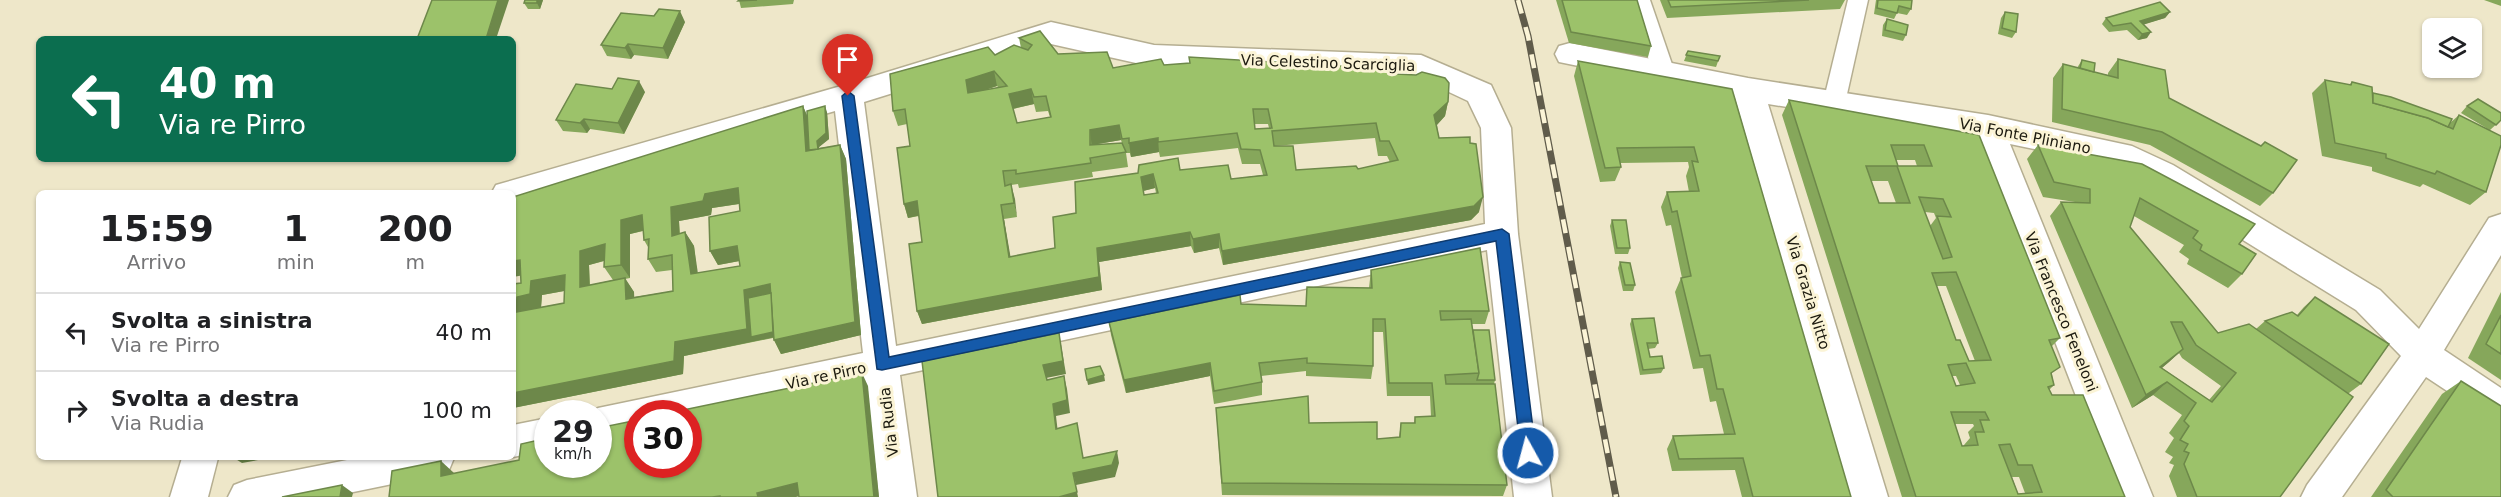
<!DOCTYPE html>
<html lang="it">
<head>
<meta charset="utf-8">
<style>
	:root { --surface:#fff; --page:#f6f6f6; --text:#202124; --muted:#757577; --line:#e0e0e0 }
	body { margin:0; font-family:"DejaVu Sans",sans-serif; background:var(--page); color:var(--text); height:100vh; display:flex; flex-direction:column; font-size:22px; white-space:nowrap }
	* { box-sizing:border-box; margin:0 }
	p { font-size:20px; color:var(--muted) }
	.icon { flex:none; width:33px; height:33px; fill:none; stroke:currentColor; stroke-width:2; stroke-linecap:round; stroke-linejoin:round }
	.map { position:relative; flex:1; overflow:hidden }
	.panel { position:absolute; left:36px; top:190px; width:480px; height:270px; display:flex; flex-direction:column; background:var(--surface); border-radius:9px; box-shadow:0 2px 4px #0004 }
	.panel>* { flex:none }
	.banner { position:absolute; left:36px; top:36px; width:480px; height:126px; border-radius:9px; box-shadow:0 2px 4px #0004; background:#0b6e4f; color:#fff; overflow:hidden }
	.fabs { position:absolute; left:2422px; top:18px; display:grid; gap:12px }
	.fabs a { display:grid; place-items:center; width:60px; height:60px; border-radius:9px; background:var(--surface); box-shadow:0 2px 4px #0004; font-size:30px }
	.speed { position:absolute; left:534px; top:400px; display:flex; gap:12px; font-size:30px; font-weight:700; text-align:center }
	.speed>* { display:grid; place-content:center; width:78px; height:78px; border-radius:50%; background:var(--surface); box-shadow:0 2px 4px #0004; line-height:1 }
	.speed small { font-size:15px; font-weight:400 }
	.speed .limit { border:9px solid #d22; background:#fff; color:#111 }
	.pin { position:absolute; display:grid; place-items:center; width:51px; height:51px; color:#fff; margin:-62px -26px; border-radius:50% 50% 50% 0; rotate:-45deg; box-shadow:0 0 6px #0007 }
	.pin .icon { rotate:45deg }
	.me { position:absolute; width:66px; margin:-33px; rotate:353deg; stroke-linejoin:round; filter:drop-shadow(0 0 4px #0008) }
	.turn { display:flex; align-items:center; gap:21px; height:126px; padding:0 24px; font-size:27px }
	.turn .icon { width:78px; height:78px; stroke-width:2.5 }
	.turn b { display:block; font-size:42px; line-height:51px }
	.eta { display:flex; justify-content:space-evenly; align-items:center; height:102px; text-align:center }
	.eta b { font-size:36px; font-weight:700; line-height:42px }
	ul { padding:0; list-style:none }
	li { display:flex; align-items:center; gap:18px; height:78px; padding:0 24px; border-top:2px solid var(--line) }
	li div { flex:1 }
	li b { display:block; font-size:22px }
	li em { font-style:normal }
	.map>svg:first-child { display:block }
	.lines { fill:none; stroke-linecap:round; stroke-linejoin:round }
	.lane-casing { stroke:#b5ae91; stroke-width:3 }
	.street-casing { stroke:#b5ae91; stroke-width:3 }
	.lane { fill:#fff; fill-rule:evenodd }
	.street { fill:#fff; fill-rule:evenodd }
	.rail-casing { stroke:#605c4b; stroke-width:7 }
	.rail { stroke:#fbf4d6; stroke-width:4.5; stroke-dasharray:14; stroke-linecap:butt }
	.wall { fill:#86a75b; fill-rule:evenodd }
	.shaded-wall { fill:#6d884a }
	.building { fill:#9cc26a; stroke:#6d884a; stroke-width:1.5; fill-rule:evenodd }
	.route { fill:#155aaa; stroke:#0e3a6e; stroke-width:1.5 }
	.labels { text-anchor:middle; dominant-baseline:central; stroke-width:6; stroke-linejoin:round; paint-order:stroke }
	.street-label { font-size:15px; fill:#1c1a0f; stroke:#fbf4d6 }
</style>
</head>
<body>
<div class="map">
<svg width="2501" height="497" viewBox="0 0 2501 497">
	<rect width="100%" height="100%" fill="#eee7c9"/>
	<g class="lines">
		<g class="lane-casing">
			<g id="lane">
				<polygon points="1630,0 1650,0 1675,73 1672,79 1664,81 1656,79 1653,73"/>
				<polygon points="1848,0 1868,0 1845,103 1842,109 1834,111 1826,109 1823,103"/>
			</g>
		</g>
		<g class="street-casing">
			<g id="street">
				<path d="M1051,22L1154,45L1421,55L1491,85L1511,128L1518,234L1552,497H1514L1487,250L900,375L917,497H879L866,383L688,420V414H638V431L598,440V414H585L598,408L863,353L835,111L513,205V194H491L496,185L848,84ZM1051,44L1154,67L1417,77L1468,101L1481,128L1485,224L896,346L864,102Z"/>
				<polygon points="1570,43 1748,78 1988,115 2132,146 2173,165 2380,290 2419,329 2489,218 2501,214 2501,255 2444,350 2501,388 2501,423 2488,418 2426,377 2342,497 2301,497 2307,485 2401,356 2356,310 2151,183 2115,166 2010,144 2153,497 2115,497 1976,137 1768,104 1888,497 1850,497 1735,98 1559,62 1555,54 1559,46"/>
				<polygon points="548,418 548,450 513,457 513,425"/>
				<polygon points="182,458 218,458 208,497 170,497"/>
				<polygon points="357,458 454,458 449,470 436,475 329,497 228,497 234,485 247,480"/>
			</g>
		</g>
		<use href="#lane" class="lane"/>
		<use href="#street" class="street"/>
		<g class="rail-casing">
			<polyline id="rail" points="1518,0 1528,36 1616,497"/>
		</g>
		<use href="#rail" class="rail"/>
	</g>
	<g class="wall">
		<polygon points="543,0 540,9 528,9 524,3"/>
		<polygon points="739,0 794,0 793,4 741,8"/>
		<polygon points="1556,0 1637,0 1651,46 1648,57 1569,43"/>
		<polygon points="1660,0 1845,0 1840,9 1667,18"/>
		<polygon points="1876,0 1912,0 1911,9 1907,15 1897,13 1894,19 1874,14"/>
		<polygon points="2484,0 2501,0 2501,6"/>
		<polygon points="2005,12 2016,32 2012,38 1998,34 2001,18"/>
		<polygon points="2170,12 2165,18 2144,24 2147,38 2138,40 2127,30 2109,32 2102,24 2106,18"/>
		<polygon points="1887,19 1906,35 1903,41 1882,36 1883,25"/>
		<polygon points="685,22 668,59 634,55 631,59 607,56 601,45"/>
		<path d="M1019,38L1058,54L1113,68L1164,65L1396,74L1448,102L1445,116L1437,125L1439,138L1470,143L1479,212L1471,220L1223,265L1219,248L1194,253L1191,246L1099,262L1102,290L922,324L917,311L922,242L919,216L908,218L904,204L910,146L907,124L898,126L893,111L995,55L1021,48ZM997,86L999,88L982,91ZM1034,104L1036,112L1048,111L1050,117L1017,123L1013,109ZM1254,124H1268L1269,128L1255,129ZM1375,138L1378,156H1387L1390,162L1358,169L1296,170L1274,146ZM1121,140L1122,143L1092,145ZM1238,148L1242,164H1260L1263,175L1231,179L1180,170L1075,182L1076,213L1055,248L1010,257L1004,219L1017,217L1011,185L1018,184L1019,188L1093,177L1092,172L1128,167L1126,153H1130L1131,157L1159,152L1160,157ZM1155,188L1156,193L1144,195L1143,191Z"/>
		<polygon points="1688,51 1720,56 1716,67 1684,61"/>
		<polygon points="2118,59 2169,98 2273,193 2260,206 2150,145 2052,122 2053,78 2063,64 2077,68 2082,60 2094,72 2108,75 2108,73"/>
		<polygon points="1578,61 1732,89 1851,497 1742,497 1735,470 1672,471 1667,449 1673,436 1724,434 1716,401 1710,402 1703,368 1693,369 1675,292 1681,278 1682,278 1671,225 1666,226 1661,207 1667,192 1689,192 1686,176 1689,167 1688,162 1620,163 1621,167 1615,181 1600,182 1574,76"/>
		<polygon points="2325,80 2349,85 2352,82 2373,93 2450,123 2459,115 2488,129 2461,113 2467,106 2501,120 2490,130 2486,192 2470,205 2423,184 2420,187 2372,171 2372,167 2322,156 2312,93"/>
		<polygon points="612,89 645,92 624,134 590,129 587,133 563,131 556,120"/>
		<path d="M1789,100L1979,135L2060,338L2052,346V375L2054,385L2049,390L2052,395L2125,497H1902L1782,115ZM1896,160H1915L1917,166H1898ZM1871,181H1888L1896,203H1879ZM1925,212L1934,213L1936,218L1930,226ZM1937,286H1946L1975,361H1969L1956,340ZM1952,376H1956L1960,385L1956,386ZM1955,424H1973L1974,426L1968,432L1970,438L1964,445V446H1962ZM2012,477H2019L2025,493L2018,494Z"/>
		<path d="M803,106L807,115L827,112L829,139L819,147V148L840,145L846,159L861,335L781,354L773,338L684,356L683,374L513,408L521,283ZM739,204L740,211L710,251L718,265L739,261L740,266L697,273L694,246L685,232L680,234L679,221L711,215L712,208ZM643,231L644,240L648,247V259L656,272L672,270L673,291L634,297V292L625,279L630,278V234ZM604,261V267L613,280L590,285L589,265ZM564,291V303L541,307L542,295Z"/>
		<path d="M2038,145L2239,244L2242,274L2228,288L2187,264L2189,259L2179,252L2184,245L2134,216L2130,227L2218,333L2256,329L2265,321L2297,315L2304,307L2315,297L2361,384L2349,393L2280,497H2177L2169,476L2174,465L2169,463L2173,457L2165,452L2174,438L2169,433L2182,415L2153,395L2132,408L2050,216L2061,202H2075L2043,197L2027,159ZM2179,353L2182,358L2221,386L2209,400L2162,368Z"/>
		<polygon points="1612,220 1630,248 1628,254 1615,254 1610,226"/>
		<polygon points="1620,262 1635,285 1633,291 1623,291 1618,268"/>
		<polygon points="1371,270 1489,311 1485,324 1472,324 1473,330 1495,380 1494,384 1507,485 1503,496 1222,495 1216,408 1309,423 1377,439 1399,437 1401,423 1414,423 1415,417 1431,417 1430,396 1387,396 1383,332 1373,332 1373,366 1371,379 1306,376 1306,371 1261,376 1262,382 1262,395 1214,404 1210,376 1126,393 1111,335 1109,322 1241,304 1306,306 1307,287 1369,288"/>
		<polygon points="2501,292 2501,380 2468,358"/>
		<polygon points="1632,319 1658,343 1655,348 1648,349 1650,357 1664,368 1661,373 1640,375 1630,324"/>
		<polygon points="2461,381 2501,497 2371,497 2442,394"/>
	</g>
	<g class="shaded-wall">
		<polygon points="498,0 509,0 496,39 486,39"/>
		<polygon points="537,0 543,0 540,9 537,3"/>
		<polygon points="680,11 685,22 668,59 663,48"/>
		<polygon points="2170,12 2165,18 2136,27 2140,21"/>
		<polygon points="2151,32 2147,38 2138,40 2142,34"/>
		<polygon points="628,44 634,55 631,59 625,48"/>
		<polygon points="994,71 997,86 970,95 968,93 966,80"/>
		<polygon points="639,81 645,92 624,134 618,123"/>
		<polygon points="1031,89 1034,104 1012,109 1009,94"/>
		<polygon points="1448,102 1445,116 1432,130 1434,115"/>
		<polygon points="803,106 817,141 825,106 827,112 829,139 819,147 821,164 806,151"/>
		<polygon points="584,119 590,129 587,133 580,123"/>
		<polygon points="1119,125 1121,140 1092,145 1093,159 1090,130"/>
		<polygon points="1158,138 1159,152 1131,157 1129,143"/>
		<polygon points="840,145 846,159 861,335 781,354 774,340"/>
		<polygon points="1153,174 1155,188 1143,191 1141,177"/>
		<polygon points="1011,184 1015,199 1017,217 1014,203"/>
		<polygon points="738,188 745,203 712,208 711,215 679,221 680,250 672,236 671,207 705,194"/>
		<polygon points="1483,197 1479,212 1471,220 1223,265 1222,251"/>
		<polygon points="917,201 921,215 908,218 904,204"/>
		<polygon points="1001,205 1004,219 1013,271 1009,257"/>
		<polygon points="642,215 650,229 630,234 630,278 621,265 621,220"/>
		<polygon points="685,232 694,246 700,288 691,274"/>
		<polygon points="1190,232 1191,246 1099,262 1102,290 922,324 917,311 1097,248"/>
		<polygon points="1219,234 1219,248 1194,253 1193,239"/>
		<polygon points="605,244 614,258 589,265 590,300 580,287 580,251"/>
		<polygon points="737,246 745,260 718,265 710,251"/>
		<polygon points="520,260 530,274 513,277 513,261"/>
		<polygon points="565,275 575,289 542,295 541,308 516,312 517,297 531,281"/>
		<polygon points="625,278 634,292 635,312 626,299"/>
		<polygon points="770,284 780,336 684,356 683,374 513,408 513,393 675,342 744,290"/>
		<polygon points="1059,333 1066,374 1046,378 1043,365"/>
		<polygon points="2183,349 2169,362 2147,380 2160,367"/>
		<polygon points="1210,363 1210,376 1126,393 1124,380"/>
		<polygon points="862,373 868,386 879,497 874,497"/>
		<polygon points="1104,375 1105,381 1088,385 1087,380"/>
		<polygon points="1064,376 1067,389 1070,413 1056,416 1059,442 1056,429 1053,404"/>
		<polygon points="2167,382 2153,395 2132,408 2146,395"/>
		<polygon points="1117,451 1119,463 1115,477 1076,485 1073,473"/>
		<polygon points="234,458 269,458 242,463"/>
		<polygon points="441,461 454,473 454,488 441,476"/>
		<polygon points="797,483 804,495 796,497 758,497 757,493"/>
		<polygon points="342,485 353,493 352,497 340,497"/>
		<polygon points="1077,492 1078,497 1059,497"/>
	</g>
	<g class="building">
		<polygon points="432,0 498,0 486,39 417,39"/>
		<polygon points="525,0 537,0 537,3 524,3"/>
		<polygon points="739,0 757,0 738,1"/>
		<polygon points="1562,0 1637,0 1651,46 1571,32"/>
		<polygon points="1668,0 1809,0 1671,7"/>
		<polygon points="1878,0 1912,0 1911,9 1899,6 1897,13 1877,8"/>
		<polygon points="2160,2 2170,12 2140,21 2151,32 2142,34 2131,23 2113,26 2106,18"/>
		<polygon points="659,9 680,11 663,48 628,44 625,48 601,45 621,13 654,16"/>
		<polygon points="2005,12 2018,14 2016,32 2002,28"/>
		<polygon points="1887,19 1908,25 1906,35 1885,30"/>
		<path d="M1040,31L1058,54L1107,52L1113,68L1161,59L1164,65L1190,63L1189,57L1341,66L1392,70L1396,74L1416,75L1422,72L1445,78L1449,83L1448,102L1434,115L1439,138L1470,137V143L1476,144L1483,197L1474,206L1222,251L1219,234L1193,239L1190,232L1097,248L1099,277L917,311L909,244L922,242L917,201L904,204L897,148L910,146L905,109L893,111L890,74L988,47L995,55L1014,45L1028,50L1032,45L1019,38ZM994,71L1007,86L968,93L966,80ZM1031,89L1034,97L1046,96L1051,117L1017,123L1009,94ZM1253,109H1268L1272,128L1255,129ZM1376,123L1380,141H1389L1398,160L1358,169L1356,166L1296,170L1293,146H1274L1272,131ZM1119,125L1122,139L1129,138V143L1158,138V142L1237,133L1241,149L1260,150L1267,175L1231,179L1228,165L1180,170L1178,158L1139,165L1138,173L1075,182L1076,213L1053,217L1055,248L1009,257L1001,205L1014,203L1011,184L1005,186L1003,171L1016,170V174L1091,163L1090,158L1126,152L1122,143L1090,145V130ZM1153,174L1158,193L1144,195L1141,177Z"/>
		<polygon points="1688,51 1720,56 1718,61 1686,55"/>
		<polygon points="2118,59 2165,70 2169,98 2261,146 2265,142 2297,160 2273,193 2162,132 2062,109 2063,64 2118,78"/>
		<polygon points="2082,60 2095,63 2094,72 2080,68"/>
		<polygon points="1578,61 1732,89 1851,497 1753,497 1743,458 1679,459 1673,436 1735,434 1723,389 1717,389 1710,355 1700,356 1681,278 1691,276 1677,211 1672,212 1667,192 1699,191 1692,161 1698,162 1694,147 1617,148 1621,167 1605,168"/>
		<polygon points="618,78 639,81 618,123 584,119 580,123 556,120 576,84 612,89"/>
		<polygon points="2325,80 2351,85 2352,82 2372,87 2373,103 2428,118 2453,129 2459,115 2501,136 2501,145 2486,192 2437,171 2435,174 2386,158 2386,154 2335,143"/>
		<polygon points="2373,93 2391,97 2452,119 2448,127 2428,118 2373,103"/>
		<polygon points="2478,99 2501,113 2501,120 2496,125 2467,106"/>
		<path d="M1789,100L1979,135L2060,338L2049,340L2060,367L2051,373L2054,385L2048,387L2052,395H2083L2125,497H1916ZM1891,145H1924L1932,166H1898ZM1866,166H1897L1910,203H1879ZM1919,197L1943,199L1951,217L1937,216L1952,257L1943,259ZM1956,272L1991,360L1969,361L1960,340H1956L1932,273ZM1966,363L1975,383L1956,386L1948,365ZM1951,412H1985L1989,420H1980L1984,432H1975L1978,445L1962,446ZM2010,444L2018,465H2032L2042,492L2018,494L1999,445Z"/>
		<path d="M803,106L806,151L840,145L855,322L774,340L770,284L744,290L747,329L675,342L674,361L513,393V284L521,283L520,260L513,261V197ZM738,188L740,211L709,217L710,251L737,246L740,266L691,274L685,232L672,236L671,207L703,201L705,194ZM642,215L644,240L649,239L648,259L672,255L673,291L626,299L625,278L580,287V251L605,244L604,267L621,265V220ZM565,275L564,303L516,312L517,297L530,294L531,281Z"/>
		<polygon points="825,106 826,133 817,141 818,149 809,150 807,111"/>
		<path d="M2038,145L2142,164L2255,224L2239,244L2256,254L2242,274L2200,250L2202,245L2193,238L2198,231L2140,198L2130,227L2218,333L2249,324L2353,397L2280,497H2197L2184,464L2189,453L2184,451L2188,444L2180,440L2189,426L2184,421L2196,403L2167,382L2146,395L2061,202L2090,203V189L2054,182ZM2171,322H2182L2196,345L2236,373L2212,402L2160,367L2183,349Z"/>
		<polygon points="1612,220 1626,220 1630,248 1617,248"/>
		<polygon points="1480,248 1489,311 1440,311 1441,320 1471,319 1479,373 1445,375 1446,384 1495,384 1507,485 1222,483 1216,408 1308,396 1309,423 1377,422 1377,439 1400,437 1401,423 1415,423 1415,417 1435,416 1432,383 1389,383 1385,319 1373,319 1373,366 1307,363 1307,358 1259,363 1262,382 1214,391 1210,363 1124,380 1109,322 1240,295 1241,304 1306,306 1307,287 1372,288 1371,270"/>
		<polygon points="1620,262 1630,263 1635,285 1625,285"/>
		<polygon points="771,293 773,332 751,337 748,298"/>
		<polygon points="2315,297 2389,344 2361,384 2265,321 2292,312 2298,316"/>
		<polygon points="2501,315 2501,354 2486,344"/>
		<polygon points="1654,318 1658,343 1647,343 1650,357 1662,356 1664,368 1643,370 1632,319"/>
		<polygon points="1473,330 1489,330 1495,380 1477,380 1479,373"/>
		<polygon points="1059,333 1063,361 1043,365 1047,380 1064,376 1067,400 1053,404 1056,429 1077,423 1083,458 1117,451 1112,465 1073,473 1077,492 1059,497 938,497 922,361"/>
		<polygon points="1100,366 1104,375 1087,380 1085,369"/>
		<polygon points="862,373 874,497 799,497 797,483 757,493 758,497 720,497 720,496 712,497 389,497 392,471 441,461 441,476 519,460 521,444 548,438 548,465 598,465 598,428 638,420 638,465 688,465 688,414 664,414"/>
		<polygon points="2461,381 2501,406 2501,497 2393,497 2386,490"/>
		<polygon points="342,485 340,497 282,497"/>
	</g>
	<polygon class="route" points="848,91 854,96 889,357 1502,229 1509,234 1536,453 1533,458 1528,460 1523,458 1521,453 1496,241 882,370 877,369 842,96"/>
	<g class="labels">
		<g class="street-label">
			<text transform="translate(1328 63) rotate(2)">Via Celestino Scarciglia</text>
			<text transform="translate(2025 136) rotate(11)">Via Fonte Pliniano</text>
			<text transform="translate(1808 293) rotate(73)">Via Grazia Nitto</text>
			<text transform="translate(2061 312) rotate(68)">Via Francesco Feneloni</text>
			<text transform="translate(826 376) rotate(-12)">Via re Pirro</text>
			<text transform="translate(889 422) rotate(-97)">Via Rudia</text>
		</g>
	</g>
</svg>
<div class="fabs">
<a><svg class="icon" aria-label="layers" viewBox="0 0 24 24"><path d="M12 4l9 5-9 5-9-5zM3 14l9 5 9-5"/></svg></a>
</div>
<div class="speed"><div>29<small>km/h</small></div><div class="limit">30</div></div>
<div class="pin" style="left:848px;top:96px;background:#d93025"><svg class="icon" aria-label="arrive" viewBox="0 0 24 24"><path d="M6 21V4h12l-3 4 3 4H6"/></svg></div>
<svg class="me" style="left:1528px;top:453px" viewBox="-20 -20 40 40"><circle r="17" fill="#155aaa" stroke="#fff" stroke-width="3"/><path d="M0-11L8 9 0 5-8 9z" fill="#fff"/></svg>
<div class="banner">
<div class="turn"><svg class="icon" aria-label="left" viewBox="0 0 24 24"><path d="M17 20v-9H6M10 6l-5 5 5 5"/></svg><div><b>40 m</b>Via re Pirro</div></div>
</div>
<section class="panel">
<div class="eta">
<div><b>15:59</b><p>Arrivo</p></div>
<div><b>1</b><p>min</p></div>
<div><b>200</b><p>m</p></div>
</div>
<ul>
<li><svg class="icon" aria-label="left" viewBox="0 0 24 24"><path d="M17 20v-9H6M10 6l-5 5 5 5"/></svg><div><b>Svolta a sinistra</b><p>Via re Pirro</p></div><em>40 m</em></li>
<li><svg class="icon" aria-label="right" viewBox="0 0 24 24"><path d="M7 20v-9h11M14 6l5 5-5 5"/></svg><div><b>Svolta a destra</b><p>Via Rudia</p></div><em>100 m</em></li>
</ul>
</section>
</div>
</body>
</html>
